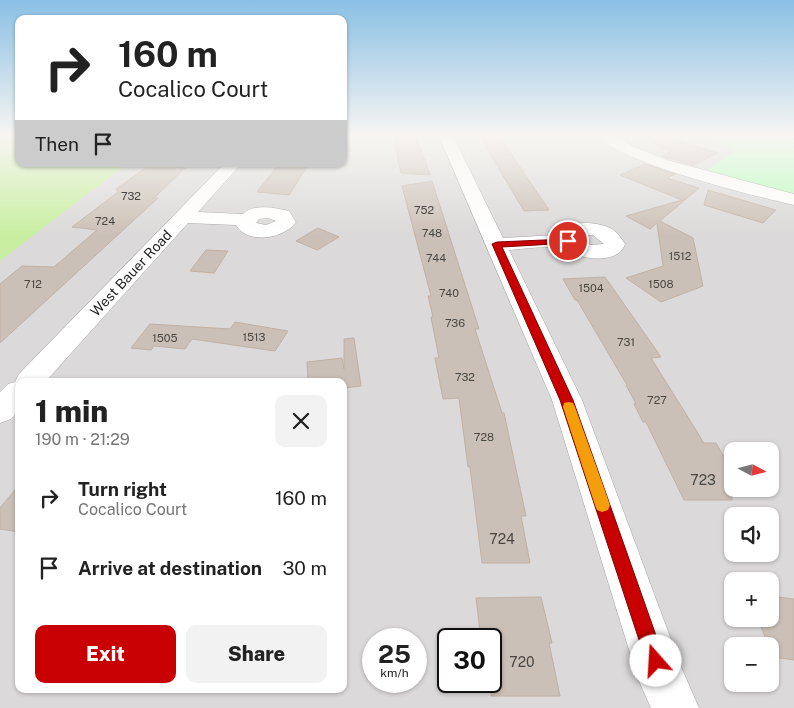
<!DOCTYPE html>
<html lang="en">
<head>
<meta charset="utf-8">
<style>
	:root { --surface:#fff; --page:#f2f2f2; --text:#222; --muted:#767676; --accent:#c90001 }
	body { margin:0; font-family:"Public Sans",sans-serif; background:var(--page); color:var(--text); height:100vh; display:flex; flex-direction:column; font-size:19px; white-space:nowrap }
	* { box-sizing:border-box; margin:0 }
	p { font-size:16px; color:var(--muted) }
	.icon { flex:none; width:28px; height:28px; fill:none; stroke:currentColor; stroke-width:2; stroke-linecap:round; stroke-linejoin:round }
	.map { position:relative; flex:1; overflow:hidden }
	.details { position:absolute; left:15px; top:378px; width:332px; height:315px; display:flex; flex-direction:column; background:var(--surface); border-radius:10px; box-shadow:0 1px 4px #0004 }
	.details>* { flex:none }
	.guide { position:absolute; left:15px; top:15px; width:332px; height:152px; border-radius:10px; box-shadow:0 1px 4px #0004; background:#fff; color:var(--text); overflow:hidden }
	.needle { width:32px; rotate:97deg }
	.tools { position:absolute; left:724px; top:442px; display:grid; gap:10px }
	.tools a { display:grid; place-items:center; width:55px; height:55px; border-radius:10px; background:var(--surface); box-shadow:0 1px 4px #0004; font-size:25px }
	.speed { position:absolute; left:362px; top:628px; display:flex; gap:10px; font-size:25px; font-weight:700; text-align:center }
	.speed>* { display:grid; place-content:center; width:65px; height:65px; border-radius:50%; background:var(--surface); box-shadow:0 1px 4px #0004; line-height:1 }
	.speed small { font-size:12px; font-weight:400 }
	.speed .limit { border:2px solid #111; border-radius:8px; background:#fff; color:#111 }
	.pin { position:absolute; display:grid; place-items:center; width:42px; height:42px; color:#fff; margin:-21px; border:2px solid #fff; border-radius:50%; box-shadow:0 1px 5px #0007 }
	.me { position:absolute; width:55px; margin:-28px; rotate:341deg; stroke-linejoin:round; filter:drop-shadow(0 0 4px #0008) }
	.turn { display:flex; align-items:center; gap:18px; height:105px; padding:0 20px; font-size:22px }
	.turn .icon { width:65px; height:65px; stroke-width:2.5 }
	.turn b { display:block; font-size:35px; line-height:42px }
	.then { display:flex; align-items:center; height:48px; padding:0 20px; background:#0003; gap:10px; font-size:19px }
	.round { display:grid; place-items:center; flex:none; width:52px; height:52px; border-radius:10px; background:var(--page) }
	.overview { display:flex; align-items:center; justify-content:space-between; height:85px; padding:0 20px }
	h1 { font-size:30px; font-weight:800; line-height:38px }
	.cta { display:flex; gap:10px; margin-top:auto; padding:10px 20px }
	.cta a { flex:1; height:58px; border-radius:10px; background:var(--accent); color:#fff; font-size:20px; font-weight:800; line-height:58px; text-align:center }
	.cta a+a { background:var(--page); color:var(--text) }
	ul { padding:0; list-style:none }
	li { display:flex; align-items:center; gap:15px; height:70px; padding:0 20px }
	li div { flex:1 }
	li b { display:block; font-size:19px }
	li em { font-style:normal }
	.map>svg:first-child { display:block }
	.residential { fill:#dbd9d9; fill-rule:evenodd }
	.grass { fill:#c8efa1 }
	.park { fill:#b9ffbe }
	.building { fill:#cbc0b7; stroke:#c2b0a2 }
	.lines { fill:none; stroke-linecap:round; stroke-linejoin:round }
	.minor-casing { stroke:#a4a4a4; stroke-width:1 }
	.minor { fill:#fff; fill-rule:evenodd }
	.route { fill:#c90001; stroke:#830001 }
	.slow { fill:#f59e0b }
	.labels { text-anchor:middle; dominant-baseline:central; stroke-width:4.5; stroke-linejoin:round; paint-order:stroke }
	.number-label { font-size:11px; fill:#484644 }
	.street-label { font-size:14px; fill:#1d1d1d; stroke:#fff }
	.near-number-label { font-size:14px; fill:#484644 }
</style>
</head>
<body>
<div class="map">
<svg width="794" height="708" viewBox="0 0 794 708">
	<rect width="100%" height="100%" fill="#efeae1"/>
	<path class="residential" d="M0,136H19V164H344V136H794V708H0ZM19,381H344V689H19ZM732,451H770V489H732ZM732,516H770V554H732ZM732,581H770V619H732ZM374,639H416V681H374ZM449,639H491V681H449ZM732,646H770V684H732Z"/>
	<polygon class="grass" points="0,136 19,136 19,164 127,164 0,261"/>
	<polygon class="park" points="694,136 794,136 794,195 706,171 737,150"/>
	<g class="building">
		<polygon points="393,136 416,136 430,175 401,173"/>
		<polygon points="499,136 509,151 549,210 524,211 480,137"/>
		<polygon points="648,136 672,136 688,144 718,153 693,165 662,156 670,152 646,140"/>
		<polygon points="151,164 185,164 180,168 185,168 154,198 158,198 0,343 0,284 22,266 54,267 97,230 72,227 118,192 116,189"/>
		<polygon points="279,164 309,164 289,195 257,192"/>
		<polygon points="645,164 675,174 667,178 699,188 660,221 693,238 703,286 661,302 626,278 663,266 657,223 650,229 626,216 682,200 620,175"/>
		<polygon points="432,181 479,329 475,329 502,413 504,413 526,516 521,516 530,563 482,563 470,467 468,467 459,398 443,399 435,358 439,358 431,317 433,317 428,296 431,296 402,186"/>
		<polygon points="708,190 776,210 763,223 704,205"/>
		<polygon points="318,228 339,237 317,250 296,241"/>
		<polygon points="206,250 228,251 214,273 190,271"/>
		<polygon points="605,277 661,357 651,358 704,443 716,443 732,471 732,500 684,500 646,422 643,422 634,404 636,404 626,385 627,385 577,300 575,300 563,279"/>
		<polygon points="235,322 288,331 275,351 192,339 185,349 154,346 151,350 131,348 150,324 230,329"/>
		<polygon points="354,338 361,386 344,388 344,381 308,381 307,362 342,358 344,369 344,339"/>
		<polygon points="19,485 19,532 0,529 0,508"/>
		<polygon points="770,596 794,599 794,660 773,657 758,619 770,619"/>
		<polygon points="541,597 552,643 549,643 560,696 491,696 491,639 481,639 476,598"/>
	</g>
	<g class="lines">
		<g class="minor-casing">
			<g id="minor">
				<path d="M439,136H453L503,238L557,235C567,219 597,221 612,229C618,233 621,238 625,244C619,262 592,260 577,255C572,253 568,249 563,248C555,245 519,249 509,250L582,400L682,669L699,708H651L638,679L552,400ZM586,235H593L604,244L591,245L578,239L579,236Z"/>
				<path d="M599,136H616L632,146L667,160L794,194V205C758,197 616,162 599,136Z"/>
				<path d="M224,164H241L198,212L243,214C255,203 275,208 289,211L296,222C284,239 248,245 236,225L188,223L46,381H19V411L11,419L0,423V392L8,384L15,382L19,374ZM268,218L276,221L266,225L256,223L259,219Z"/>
			</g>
		</g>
		<use href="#minor" class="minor"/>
	</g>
	<linearGradient id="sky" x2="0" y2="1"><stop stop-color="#8ac0e5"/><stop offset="0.58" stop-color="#f8f6f2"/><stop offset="1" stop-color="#f8f6f2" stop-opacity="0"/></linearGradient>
	<rect width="794" height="235" fill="url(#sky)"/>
	<polygon class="route" points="568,239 571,240 571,243 502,247 573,400 665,661 662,668 656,671 649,668 646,661 560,400 492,244 497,242"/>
	<polygon class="slow" points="569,402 573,403 575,407 610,505 608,510 602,512 597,510 595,505 563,407 564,403"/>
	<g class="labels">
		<g class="number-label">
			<text x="131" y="196">732</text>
			<text x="424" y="210">752</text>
			<text x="105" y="221">724</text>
			<text x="432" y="233">748</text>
			<text x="680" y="256">1512</text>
			<text x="436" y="258">744</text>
			<text x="33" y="284">712</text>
			<text x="661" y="284">1508</text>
			<text x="591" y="288">1504</text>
			<text x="449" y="293">740</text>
			<text x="455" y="323">736</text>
			<text x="254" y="337">1513</text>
			<text x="165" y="338">1505</text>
			<text x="626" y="342">731</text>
			<text x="465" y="377">732</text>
			<text x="657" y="400">727</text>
			<text x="484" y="437">728</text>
		</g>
		<g class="street-label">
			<text transform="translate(131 273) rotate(-47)">West Bauer Road</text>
		</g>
		<g class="near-number-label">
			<text x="703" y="480">723</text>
			<text x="502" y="539">724</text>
			<text x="522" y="662">720</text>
		</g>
	</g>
</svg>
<div class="tools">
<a><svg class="needle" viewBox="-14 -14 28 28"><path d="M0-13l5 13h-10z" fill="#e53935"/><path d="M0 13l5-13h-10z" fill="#767676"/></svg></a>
<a><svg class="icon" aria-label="sound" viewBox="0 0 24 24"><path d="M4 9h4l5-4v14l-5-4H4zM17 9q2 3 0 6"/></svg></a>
<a>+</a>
<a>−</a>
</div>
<div class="speed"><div>25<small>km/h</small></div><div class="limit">30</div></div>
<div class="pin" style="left:568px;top:241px;background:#d93025"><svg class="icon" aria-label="arrive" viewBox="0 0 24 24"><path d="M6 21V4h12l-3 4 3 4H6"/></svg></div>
<svg class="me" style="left:656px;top:661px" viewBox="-20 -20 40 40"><circle r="19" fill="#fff"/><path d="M0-13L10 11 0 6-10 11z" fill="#c90001"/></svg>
<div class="guide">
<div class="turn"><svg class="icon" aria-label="right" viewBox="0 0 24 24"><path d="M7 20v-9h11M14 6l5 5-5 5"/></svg><div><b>160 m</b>Cocalico Court</div></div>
<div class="then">Then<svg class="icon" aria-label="arrive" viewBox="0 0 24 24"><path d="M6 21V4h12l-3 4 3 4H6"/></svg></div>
</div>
<section class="details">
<div class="overview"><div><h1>1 min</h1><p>190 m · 21:29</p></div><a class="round"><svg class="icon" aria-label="close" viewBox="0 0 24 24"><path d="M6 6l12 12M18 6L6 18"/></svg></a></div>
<ul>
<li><svg class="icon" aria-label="right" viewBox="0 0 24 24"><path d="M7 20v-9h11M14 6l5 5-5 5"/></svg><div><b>Turn right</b><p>Cocalico Court</p></div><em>160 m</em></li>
<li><svg class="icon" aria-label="arrive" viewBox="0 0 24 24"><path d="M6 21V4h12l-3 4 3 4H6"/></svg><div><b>Arrive at destination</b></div><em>30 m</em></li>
</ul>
<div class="cta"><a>Exit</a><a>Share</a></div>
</section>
</div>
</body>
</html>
